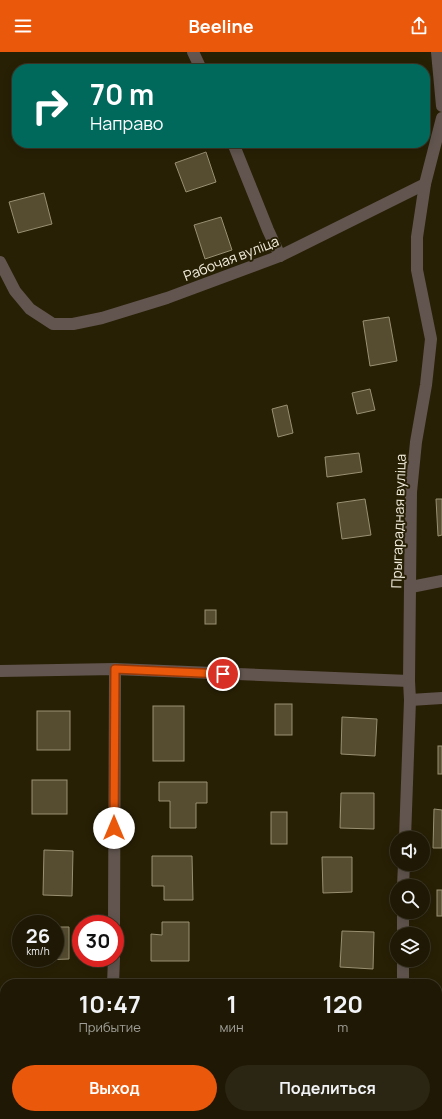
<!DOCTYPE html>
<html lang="ru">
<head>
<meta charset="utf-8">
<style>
	:root { --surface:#1e1804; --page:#2b2513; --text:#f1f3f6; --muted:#a1a09a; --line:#3c3726; --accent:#ea580c }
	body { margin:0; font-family:Manrope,sans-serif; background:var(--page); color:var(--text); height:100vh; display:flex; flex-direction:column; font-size:15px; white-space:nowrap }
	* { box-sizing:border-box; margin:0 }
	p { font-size:13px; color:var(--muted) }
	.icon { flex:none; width:22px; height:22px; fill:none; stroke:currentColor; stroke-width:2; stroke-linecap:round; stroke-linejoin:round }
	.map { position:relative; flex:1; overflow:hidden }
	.drawer { position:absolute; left:0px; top:927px; width:442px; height:140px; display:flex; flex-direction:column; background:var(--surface); border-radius:16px 16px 0 0; box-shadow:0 2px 10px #0003,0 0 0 1px var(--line) }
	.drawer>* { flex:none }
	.top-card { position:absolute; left:12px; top:12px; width:418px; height:84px; border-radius:16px; box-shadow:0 2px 10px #0003,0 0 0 1px var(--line); background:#00695c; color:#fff; overflow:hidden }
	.controls { position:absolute; left:390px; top:779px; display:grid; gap:8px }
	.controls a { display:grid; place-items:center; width:40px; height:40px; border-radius:50%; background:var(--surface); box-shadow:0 2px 10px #0003,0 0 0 1px var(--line); font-size:20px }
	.speed { position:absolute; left:12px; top:863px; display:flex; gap:8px; font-size:20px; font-weight:700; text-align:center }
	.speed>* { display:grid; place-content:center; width:52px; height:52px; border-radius:50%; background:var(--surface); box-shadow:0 2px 10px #0003,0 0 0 1px var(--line); line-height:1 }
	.speed small { font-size:10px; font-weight:400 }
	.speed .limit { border:6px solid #d22; background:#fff; color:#111 }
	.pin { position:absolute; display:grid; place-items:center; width:34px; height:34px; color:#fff; margin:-17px; border:2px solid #fff; border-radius:50%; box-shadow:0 1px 4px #0007 }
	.me { position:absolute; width:44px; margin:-22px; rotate:0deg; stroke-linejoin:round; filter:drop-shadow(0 0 3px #0008) }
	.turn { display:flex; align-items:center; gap:14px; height:84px; padding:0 12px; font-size:18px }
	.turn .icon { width:52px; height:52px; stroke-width:2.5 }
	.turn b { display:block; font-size:28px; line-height:34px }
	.eta { display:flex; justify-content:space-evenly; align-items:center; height:68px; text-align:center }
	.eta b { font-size:24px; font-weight:700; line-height:28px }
	.button { display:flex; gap:8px; margin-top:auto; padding:8px 12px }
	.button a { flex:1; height:46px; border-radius:24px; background:var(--accent); color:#fff; font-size:16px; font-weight:700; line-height:46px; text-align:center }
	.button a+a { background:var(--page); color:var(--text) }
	header { display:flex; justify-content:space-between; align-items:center; height:52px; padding:0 12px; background:var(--accent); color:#fff; font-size:18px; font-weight:700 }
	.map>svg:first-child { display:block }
	.building { fill:#564d31; stroke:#999072 }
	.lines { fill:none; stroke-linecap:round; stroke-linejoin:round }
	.minor { stroke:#62554f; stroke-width:12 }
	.route-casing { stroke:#983908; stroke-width:10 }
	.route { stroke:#ea580c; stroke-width:7 }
	.labels { text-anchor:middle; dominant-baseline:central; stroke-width:4; stroke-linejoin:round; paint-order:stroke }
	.street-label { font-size:14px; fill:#f3eede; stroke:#282005 }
</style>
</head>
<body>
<header><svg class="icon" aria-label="menu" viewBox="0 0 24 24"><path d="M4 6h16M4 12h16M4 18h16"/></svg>Beeline<svg class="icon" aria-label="share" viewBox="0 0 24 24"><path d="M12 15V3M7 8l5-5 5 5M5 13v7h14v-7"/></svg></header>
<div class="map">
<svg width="442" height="1067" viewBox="0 0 442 1067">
	<rect width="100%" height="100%" fill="#282005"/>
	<g class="building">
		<polygon points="206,100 216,130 186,140 175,111"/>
		<polygon points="44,141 52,172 18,181 9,150"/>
		<polygon points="221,165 232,198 205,207 194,173"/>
		<polygon points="389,265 397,309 370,314 363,269"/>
		<polygon points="370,337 375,358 357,362 352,341"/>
		<polygon points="287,353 293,381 278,385 272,357"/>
		<polygon points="359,401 362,420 327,425 325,405"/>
		<polygon points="365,447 371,483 342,487 337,451"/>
		<polygon points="436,447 442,447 442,483 438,484"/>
		<rect x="205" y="558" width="11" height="14"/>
		<rect x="275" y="652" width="17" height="31"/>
		<rect x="153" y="654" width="31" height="55"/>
		<rect x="37" y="659" width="33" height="39"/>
		<polygon points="342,665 377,667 375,704 341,702"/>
		<rect x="438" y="694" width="4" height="28"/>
		<rect x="32" y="728" width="35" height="34"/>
		<polygon points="159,730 207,730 207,751 196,751 196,776 170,776 170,749 159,749"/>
		<polygon points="341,741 374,741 374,777 340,776"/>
		<polygon points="434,757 442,758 442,796 433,796"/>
		<rect x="271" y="760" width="16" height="32"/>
		<polygon points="44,798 73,799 72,844 43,843"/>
		<polygon points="152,804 192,804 193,848 164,848 164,834 152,834"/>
		<polygon points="322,805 352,805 352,840 323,841"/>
		<rect x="437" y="838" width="5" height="26"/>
		<polygon points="162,870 189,870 189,909 151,909 151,882 162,883"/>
		<polygon points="55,875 69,875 69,907 41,908 41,906 55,906"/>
		<polygon points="342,879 374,880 373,917 340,915"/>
		<polygon points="442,939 442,974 441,974 437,961 437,940"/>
	</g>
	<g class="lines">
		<g class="minor">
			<polyline points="193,0 201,17"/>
			<polyline points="437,0 442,54"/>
			<polyline points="233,91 268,178 280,204"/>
			<polyline points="0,210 15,239 30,257 53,272 73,272 102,266 167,246 280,204 425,132 442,66"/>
			<polyline points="411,535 442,529"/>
			<polyline points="0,619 115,617 409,629"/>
			<polyline points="410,648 442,646"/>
			<polyline points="405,786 410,648 409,629 411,440 416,390 426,333 431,287 417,218 417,185 425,132"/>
			<polyline points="403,834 404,812"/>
			<polyline points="114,872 115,617"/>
			<polyline points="403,882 403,860"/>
			<polyline points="113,932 114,906"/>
			<polyline points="403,932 403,908"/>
			<polyline points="400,1067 401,1062"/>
		</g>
	</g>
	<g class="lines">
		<g class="route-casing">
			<polyline id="route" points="114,776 115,617 223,622"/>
		</g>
		<use href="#route" class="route"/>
	</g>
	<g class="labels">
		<g class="street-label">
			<text transform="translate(231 206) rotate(-21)">Рабочая вуліца</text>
			<text transform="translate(398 469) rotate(-88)">Прыгарадная вуліца</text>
		</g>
	</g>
</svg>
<div class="controls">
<a><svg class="icon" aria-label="sound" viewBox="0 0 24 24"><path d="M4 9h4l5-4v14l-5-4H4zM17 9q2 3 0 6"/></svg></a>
<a><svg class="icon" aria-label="search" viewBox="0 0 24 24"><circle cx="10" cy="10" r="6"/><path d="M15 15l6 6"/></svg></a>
<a><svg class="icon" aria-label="layers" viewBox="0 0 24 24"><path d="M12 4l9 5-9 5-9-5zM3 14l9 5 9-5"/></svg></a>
</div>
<div class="speed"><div>26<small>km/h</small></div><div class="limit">30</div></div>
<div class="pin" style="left:223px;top:622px;background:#d93025"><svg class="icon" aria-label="arrive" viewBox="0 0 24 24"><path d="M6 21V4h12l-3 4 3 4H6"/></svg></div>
<svg class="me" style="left:114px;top:776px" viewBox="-20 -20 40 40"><circle r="19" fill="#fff"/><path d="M0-13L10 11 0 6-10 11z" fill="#ea580c"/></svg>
<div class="top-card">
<div class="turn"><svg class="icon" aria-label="right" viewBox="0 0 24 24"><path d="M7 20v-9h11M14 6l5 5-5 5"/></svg><div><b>70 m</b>Направо</div></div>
</div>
<section class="drawer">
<div class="eta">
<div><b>10:47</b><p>Прибытие</p></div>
<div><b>1</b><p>мин</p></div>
<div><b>120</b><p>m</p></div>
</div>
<div class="button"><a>Выход</a><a>Поделиться</a></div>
</section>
</div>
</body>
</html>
